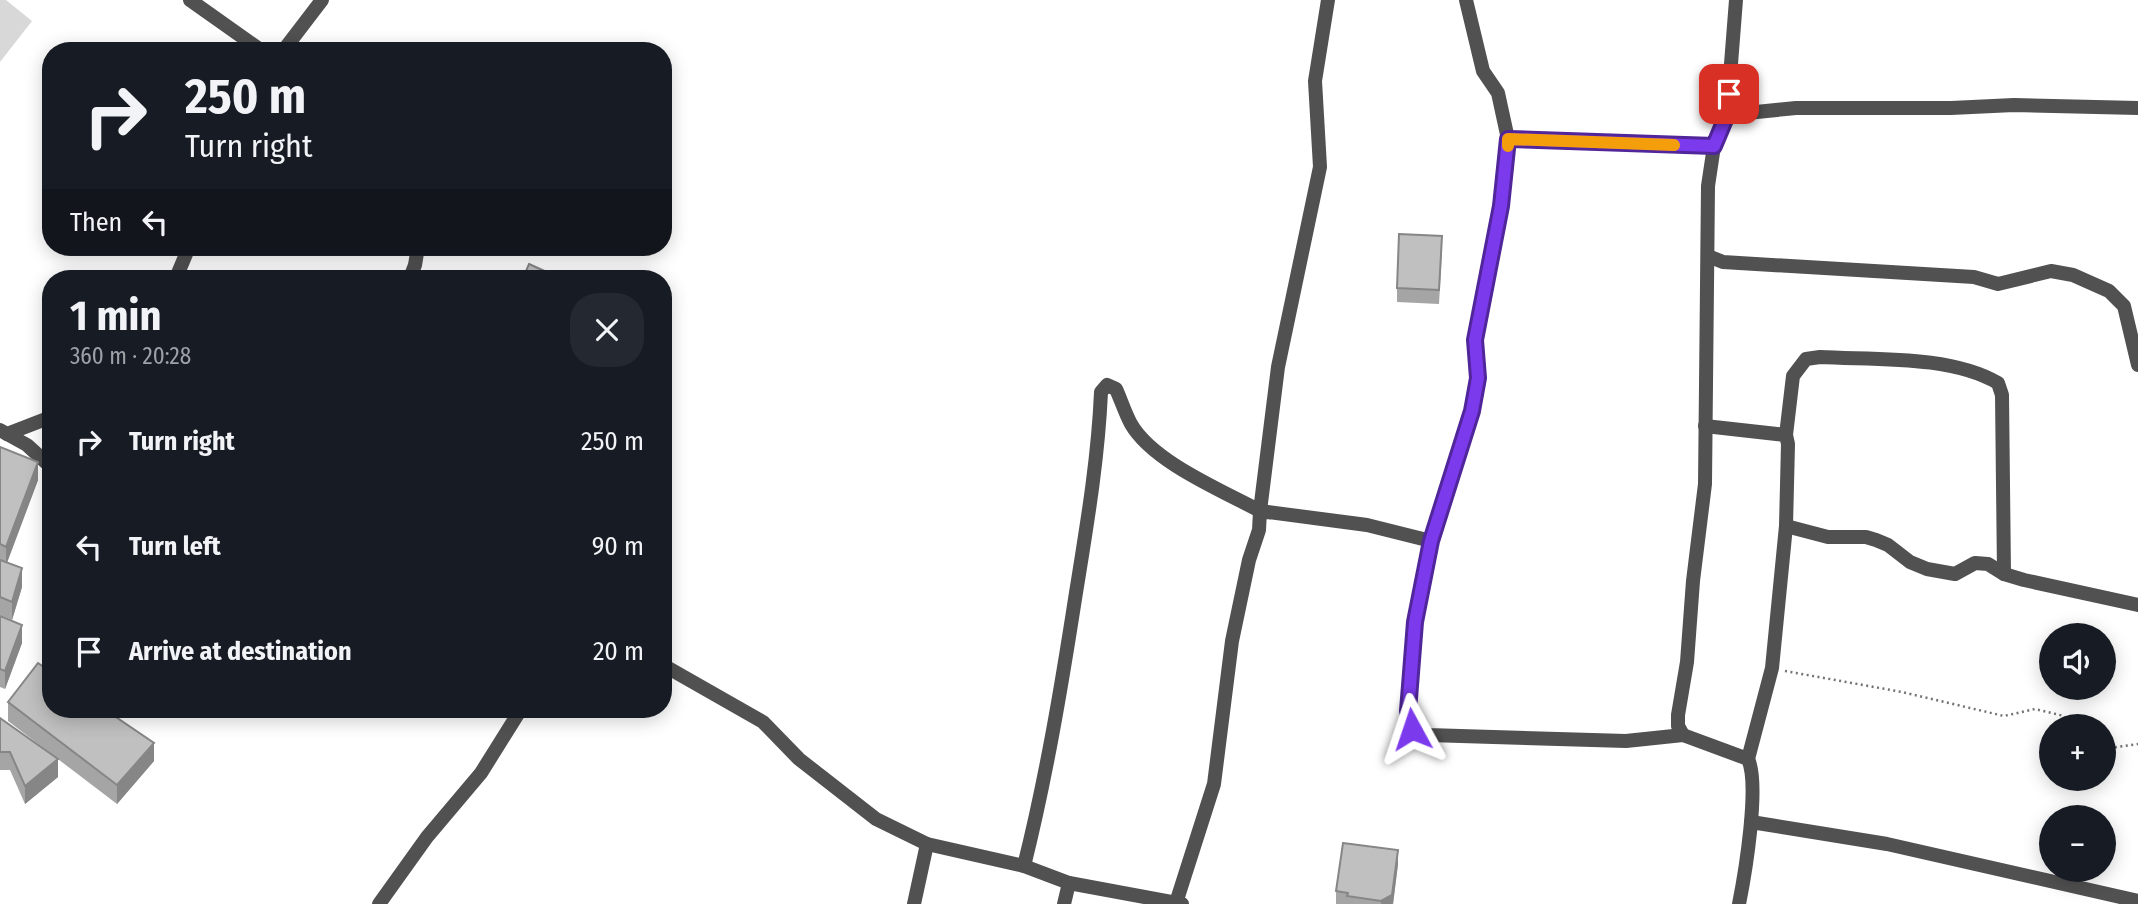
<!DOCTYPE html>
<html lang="en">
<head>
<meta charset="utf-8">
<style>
	:root { --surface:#171b24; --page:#242831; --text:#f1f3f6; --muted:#9ea1a6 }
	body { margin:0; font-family:"Fira Sans Condensed",sans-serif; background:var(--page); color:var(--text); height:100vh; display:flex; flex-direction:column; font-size:26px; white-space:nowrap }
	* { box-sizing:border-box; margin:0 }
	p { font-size:23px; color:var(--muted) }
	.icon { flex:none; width:38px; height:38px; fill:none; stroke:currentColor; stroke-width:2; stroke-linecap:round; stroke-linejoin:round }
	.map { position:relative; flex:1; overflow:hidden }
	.details { position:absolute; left:42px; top:270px; width:630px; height:448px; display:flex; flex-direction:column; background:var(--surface); border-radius:28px; box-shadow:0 4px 18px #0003 }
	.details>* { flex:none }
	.banner { position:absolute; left:42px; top:42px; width:630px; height:214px; border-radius:28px; box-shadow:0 4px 18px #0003; background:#171b24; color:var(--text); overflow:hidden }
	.buttons { position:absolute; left:2039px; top:623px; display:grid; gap:14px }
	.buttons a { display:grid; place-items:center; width:77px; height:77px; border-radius:50%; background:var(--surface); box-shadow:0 4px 18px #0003; font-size:35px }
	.pin { position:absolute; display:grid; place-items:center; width:60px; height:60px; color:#fff; margin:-30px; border-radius:14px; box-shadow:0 4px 10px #0006 }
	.me { position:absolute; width:77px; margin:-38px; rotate:355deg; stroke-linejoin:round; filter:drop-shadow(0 0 5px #0008) }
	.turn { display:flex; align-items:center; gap:24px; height:147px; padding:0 28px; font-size:32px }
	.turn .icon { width:91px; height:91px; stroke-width:2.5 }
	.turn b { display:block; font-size:49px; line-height:60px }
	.then { display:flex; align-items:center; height:66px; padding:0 28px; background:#0003; gap:14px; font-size:26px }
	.round { display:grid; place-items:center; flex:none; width:74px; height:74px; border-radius:28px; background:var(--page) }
	.headline { display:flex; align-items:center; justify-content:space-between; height:119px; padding:0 28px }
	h1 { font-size:42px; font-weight:700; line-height:52px }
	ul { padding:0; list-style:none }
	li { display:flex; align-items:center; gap:21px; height:105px; padding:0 28px }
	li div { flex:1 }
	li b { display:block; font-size:26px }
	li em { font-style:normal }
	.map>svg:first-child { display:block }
	.green { fill:#d8d8d8 }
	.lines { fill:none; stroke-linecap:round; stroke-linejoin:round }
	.path { stroke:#737373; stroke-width:2.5; stroke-dasharray:2 3.5; stroke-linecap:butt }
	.street { stroke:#515151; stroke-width:14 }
	.wall { fill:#a5a5a5 }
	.shaded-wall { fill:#868686 }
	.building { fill:#c0c0c0; stroke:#868686; stroke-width:2 }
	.route-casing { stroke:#51269a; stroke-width:18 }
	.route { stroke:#7c3aed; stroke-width:12 }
	.slow { stroke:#f59e0b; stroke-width:12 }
</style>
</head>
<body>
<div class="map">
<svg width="2138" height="904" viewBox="0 0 2138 904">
	<rect width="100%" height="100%" fill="#fff"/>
	<polygon class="green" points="0,0 6,0 32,21 0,62"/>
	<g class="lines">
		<g class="path">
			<polyline points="1785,671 1902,692 2004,716 2035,709 2064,716 2072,726"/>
			<polyline points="2104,749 2138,744"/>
		</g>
		<g class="street">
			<polyline points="190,0 262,51"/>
			<polyline points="1466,0 1483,71 1498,93 1508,139 1507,159 1485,296 1475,340 1478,378 1472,411 1431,541 1414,622 1408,711 1412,729 1428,735 1626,741 1683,735"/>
			<path d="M1736,0L1727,115L1714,146L1708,186L1705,484L1693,581L1687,662L1678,715V726L1683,735L1748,759C1760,785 1745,874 1739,904"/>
			<polyline points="283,51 322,0"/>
			<polyline points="1727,115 1796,108 1951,108 2014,105 2138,108"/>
			<polyline points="1508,139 1714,146"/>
			<polyline points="1708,256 1723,262 1974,277 1998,284 2051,271 2073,275 2109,291 2124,306 2138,365"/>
			<polyline points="176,278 189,247"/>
			<polyline points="410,278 415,265 418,247"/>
			<polyline points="1705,426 1786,435 1788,444 1786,526 1772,668 1748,759"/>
			<polyline points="0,430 27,445 51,467"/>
			<polyline points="7,434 51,417"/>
			<path d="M1786,435L1793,376L1806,359L1820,357C1875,360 1950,355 1998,383L2002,395L2004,574"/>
			<polyline points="1786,526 1828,537 1866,537 1876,540 1888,545 1910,562 1927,569 1955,574 1975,563 1988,564 2004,574 2024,580 2138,605"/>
			<polyline points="663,665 763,722 799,759 876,819 927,844 1024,866 1069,883 1182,904"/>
			<polyline points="1751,822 1887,844 2138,901"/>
			<path d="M1024,866C1046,778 1061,689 1075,599C1086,530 1098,462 1101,392L1107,385L1116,389C1121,400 1125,413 1131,424C1153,462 1221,490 1260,511L1278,367L1320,167L1315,81L1328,0"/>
			<polyline points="1176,903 1214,784 1232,641 1249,560 1259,530 1260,511 1367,525 1431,541"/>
			<polyline points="379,904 427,837 481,773 521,709"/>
			<polyline points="914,904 927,844"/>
			<polyline points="1064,904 1069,883"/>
		</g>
	</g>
	<g class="wall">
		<polygon points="1442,250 1439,304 1397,302 1397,288"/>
		<polygon points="0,447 38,480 7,563 22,587 12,620 0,615"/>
		<polygon points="0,616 22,643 5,689 0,687"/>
		<polygon points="8,702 154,761 117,804 8,721"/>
		<polygon points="0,718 58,777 25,804 10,770 0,770"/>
		<polygon points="1398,864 1393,904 1336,904 1336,891"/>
	</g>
	<g class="shaded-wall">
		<polygon points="38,462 38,480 6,565 6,547"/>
		<polygon points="22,568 22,587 12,620 12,602"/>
		<polygon points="22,625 22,643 5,689 5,671"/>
		<polygon points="154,743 154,761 117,804 117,785"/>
		<polygon points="58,759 58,777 25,804 25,786"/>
		<polygon points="1398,850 1398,864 1393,904 1381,904 1381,901"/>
	</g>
	<g class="building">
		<polygon points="1399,234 1442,236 1439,290 1397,288"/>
		<polygon points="529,264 560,278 523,278"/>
		<polygon points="0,447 38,462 6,547 0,544"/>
		<polygon points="0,560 22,568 12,602 0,597"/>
		<polygon points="0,616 22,625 5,671 0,669"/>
		<polygon points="38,663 51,672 51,709 104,709 154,743 117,785 8,702"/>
		<polygon points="0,718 58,759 25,786 10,752 0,752"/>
		<polygon points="1343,843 1398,850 1392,895 1381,901 1347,896 1348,893 1336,891"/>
	</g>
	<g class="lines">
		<g class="route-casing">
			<polyline id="route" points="1412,729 1408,711 1415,622 1431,541 1472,411 1478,378 1475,340 1501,206 1508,139 1714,146 1727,115 1729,94"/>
		</g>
		<use href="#route" class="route"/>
		<polyline class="slow" points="1508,146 1508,139 1674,145"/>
	</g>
</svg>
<div class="buttons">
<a><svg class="icon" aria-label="sound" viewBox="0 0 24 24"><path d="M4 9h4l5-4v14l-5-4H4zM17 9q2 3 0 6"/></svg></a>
<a>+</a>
<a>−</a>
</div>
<div class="pin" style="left:1729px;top:94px;background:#d93025"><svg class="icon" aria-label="arrive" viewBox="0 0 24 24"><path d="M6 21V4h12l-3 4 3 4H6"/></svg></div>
<svg class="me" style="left:1412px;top:729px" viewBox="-20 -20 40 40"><path d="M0-17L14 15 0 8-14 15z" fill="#7c3aed" stroke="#fff" stroke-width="4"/></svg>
<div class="banner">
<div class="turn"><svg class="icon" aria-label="right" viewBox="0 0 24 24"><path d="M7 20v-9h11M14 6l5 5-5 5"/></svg><div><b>250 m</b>Turn right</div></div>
<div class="then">Then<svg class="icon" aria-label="left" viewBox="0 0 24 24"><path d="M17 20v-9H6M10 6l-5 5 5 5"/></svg></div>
</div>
<section class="details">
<div class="headline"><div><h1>1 min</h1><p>360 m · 20:28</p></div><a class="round"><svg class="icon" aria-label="close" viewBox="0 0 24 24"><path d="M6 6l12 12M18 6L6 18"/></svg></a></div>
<ul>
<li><svg class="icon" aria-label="right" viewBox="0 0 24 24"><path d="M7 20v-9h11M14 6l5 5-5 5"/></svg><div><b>Turn right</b></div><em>250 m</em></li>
<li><svg class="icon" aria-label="left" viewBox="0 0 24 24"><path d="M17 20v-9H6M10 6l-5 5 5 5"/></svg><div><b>Turn left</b></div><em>90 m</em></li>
<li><svg class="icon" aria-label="arrive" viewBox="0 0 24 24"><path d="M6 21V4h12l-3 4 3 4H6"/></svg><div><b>Arrive at destination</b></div><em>20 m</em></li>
</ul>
</section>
</div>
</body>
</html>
